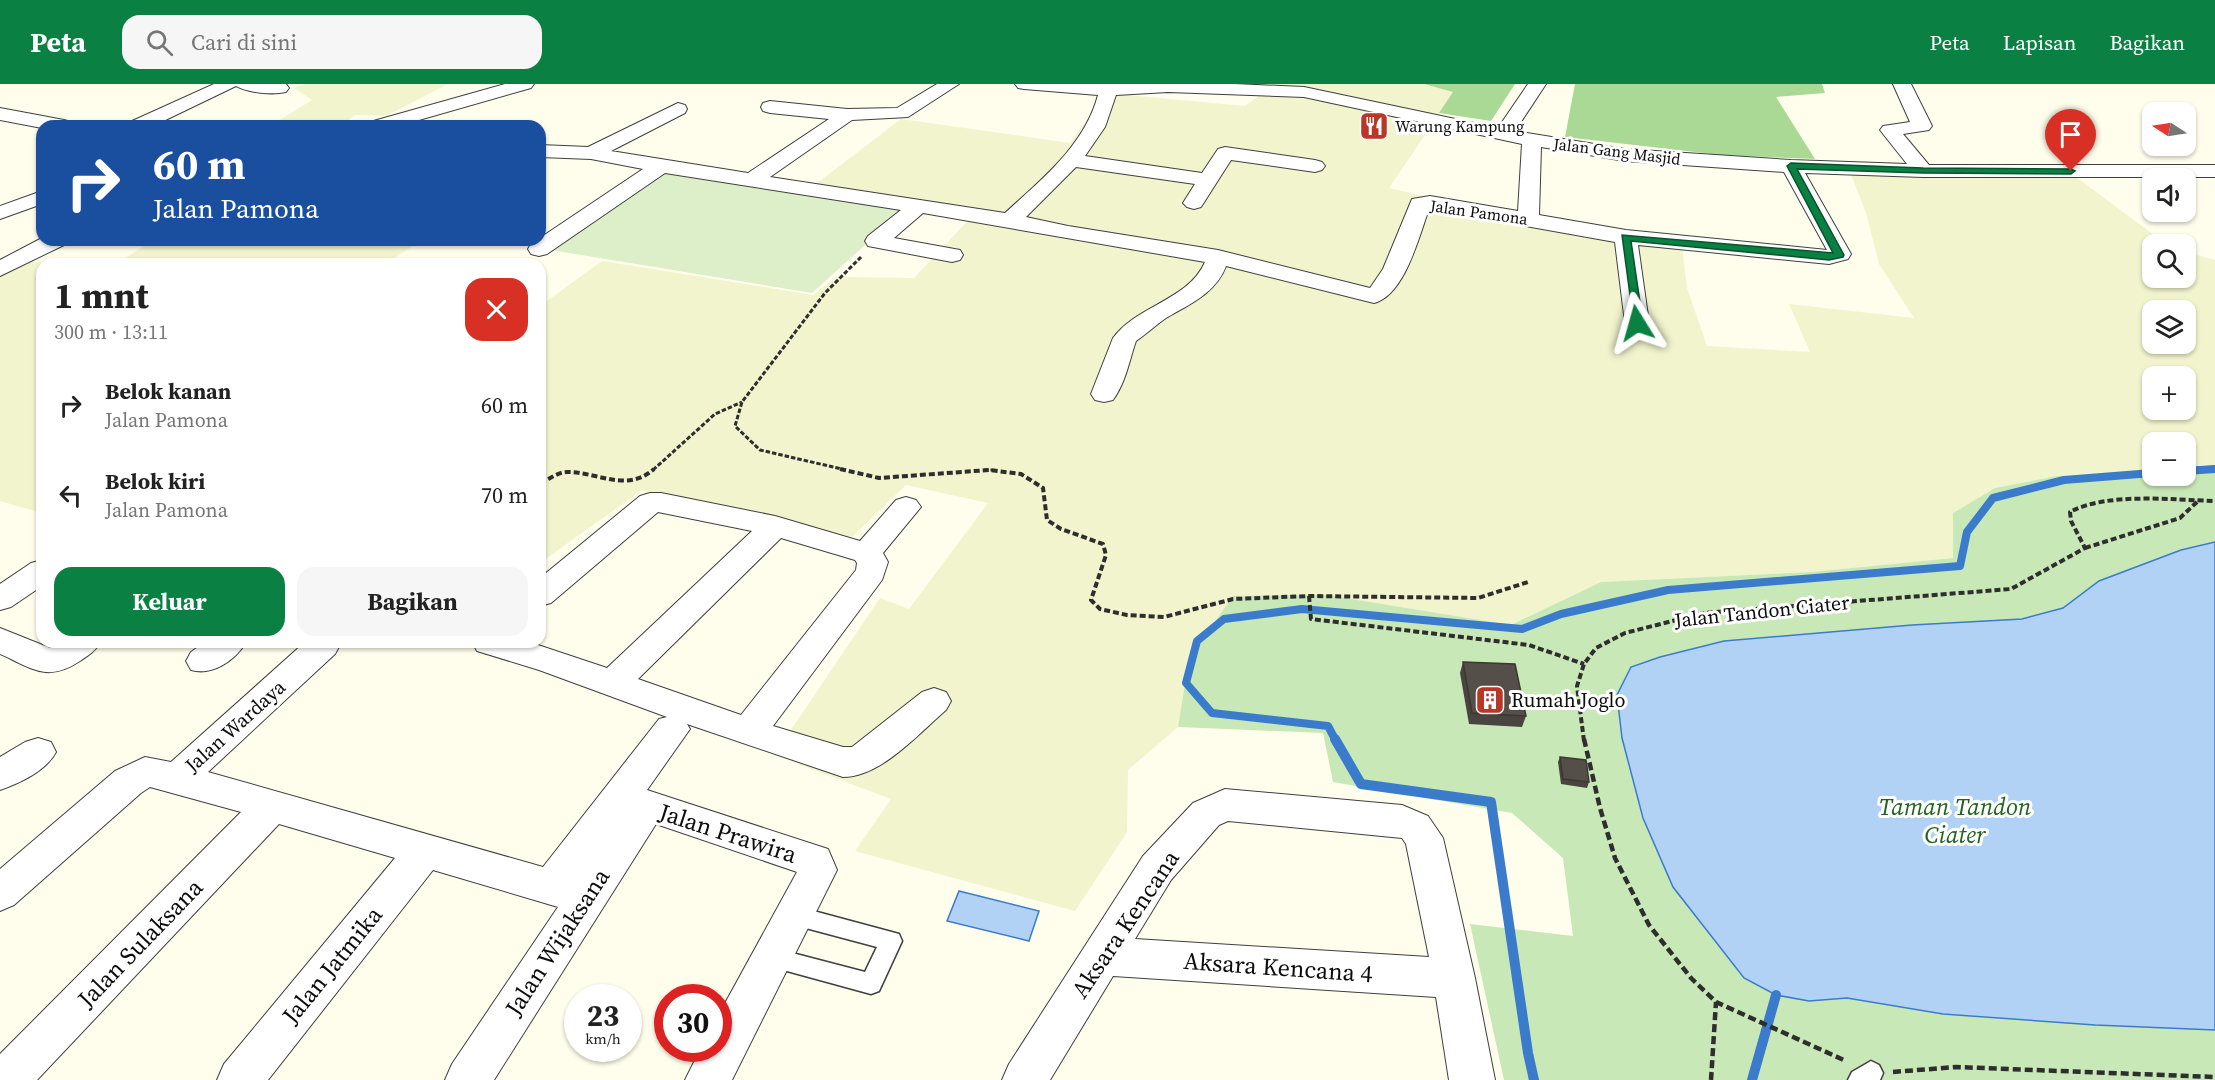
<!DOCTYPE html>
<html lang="id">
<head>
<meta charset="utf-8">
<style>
	:root { --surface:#fff; --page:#f6f6f6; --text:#222; --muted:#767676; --accent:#0b8043 }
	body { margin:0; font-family:"Source Serif 4",serif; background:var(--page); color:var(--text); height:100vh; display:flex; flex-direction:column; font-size:22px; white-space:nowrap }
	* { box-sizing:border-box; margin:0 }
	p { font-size:20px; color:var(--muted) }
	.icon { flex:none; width:33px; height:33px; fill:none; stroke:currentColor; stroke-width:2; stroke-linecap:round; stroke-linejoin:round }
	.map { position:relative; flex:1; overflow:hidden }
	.details { position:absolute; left:36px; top:174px; width:510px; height:390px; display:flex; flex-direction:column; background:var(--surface); border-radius:18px; box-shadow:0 2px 4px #0004 }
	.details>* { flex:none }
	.hud { position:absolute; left:36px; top:36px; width:510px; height:126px; border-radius:18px; box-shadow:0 2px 4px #0004; background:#1a4fa0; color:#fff; overflow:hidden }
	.needle { width:39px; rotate:282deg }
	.tools { position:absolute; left:2142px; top:18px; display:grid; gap:12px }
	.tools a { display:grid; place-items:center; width:54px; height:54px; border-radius:12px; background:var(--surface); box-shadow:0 2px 4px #0004; font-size:30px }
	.speed { position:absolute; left:564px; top:900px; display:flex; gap:12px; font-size:30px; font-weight:700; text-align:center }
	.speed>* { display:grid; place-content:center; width:78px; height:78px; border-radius:50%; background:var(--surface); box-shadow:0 2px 4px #0004; line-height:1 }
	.speed small { font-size:15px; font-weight:400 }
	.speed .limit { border:9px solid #d22; background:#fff; color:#111 }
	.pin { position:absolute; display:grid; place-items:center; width:51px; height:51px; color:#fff; margin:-62px -26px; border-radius:50% 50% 50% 0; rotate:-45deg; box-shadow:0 0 6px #0007 }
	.pin .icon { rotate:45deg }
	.me { position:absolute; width:66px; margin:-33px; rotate:352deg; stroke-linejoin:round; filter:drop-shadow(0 0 4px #0008) }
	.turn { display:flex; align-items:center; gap:21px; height:126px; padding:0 18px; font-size:27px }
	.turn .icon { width:78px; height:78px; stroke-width:2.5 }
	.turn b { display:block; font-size:42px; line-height:51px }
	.round { display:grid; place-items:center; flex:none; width:63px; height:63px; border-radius:18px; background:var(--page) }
	.headline { display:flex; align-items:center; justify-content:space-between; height:102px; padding:0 18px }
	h1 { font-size:36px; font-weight:700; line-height:45px }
	.cta { display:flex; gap:12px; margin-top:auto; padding:12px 18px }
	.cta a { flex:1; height:69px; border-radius:18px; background:var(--accent); color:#fff; font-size:24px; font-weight:700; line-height:69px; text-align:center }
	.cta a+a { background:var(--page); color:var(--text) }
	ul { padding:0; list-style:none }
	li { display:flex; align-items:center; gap:18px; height:90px; padding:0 18px }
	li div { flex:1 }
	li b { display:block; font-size:22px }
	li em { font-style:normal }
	header { display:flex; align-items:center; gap:36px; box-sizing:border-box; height:84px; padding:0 30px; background:var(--accent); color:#fff }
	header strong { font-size:28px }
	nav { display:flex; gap:33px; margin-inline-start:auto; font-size:21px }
	.search { width:420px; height:54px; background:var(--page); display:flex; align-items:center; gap:15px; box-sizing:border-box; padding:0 21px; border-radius:18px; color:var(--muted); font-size:22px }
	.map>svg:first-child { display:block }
	.farmland { fill:#f1f4cd; fill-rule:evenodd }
	.green { fill:#c9e8b7 }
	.forest { fill:#aad996 }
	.pitch { fill:#dcefc8 }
	.water { fill:#b2d2f5; stroke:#3a7ccb; stroke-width:1.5 }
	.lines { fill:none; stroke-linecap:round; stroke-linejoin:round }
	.stream-far2 { stroke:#3a7ccb; stroke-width:7 }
	.stream-far1 { stroke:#3a7ccb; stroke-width:8 }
	.stream { stroke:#3a7ccb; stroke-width:10 }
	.lane-casing { stroke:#3f3f3f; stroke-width:3 }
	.street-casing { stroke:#3f3f3f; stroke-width:2 }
	.path-far2 { stroke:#2e2e2e; stroke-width:3; stroke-dasharray:4.5 2; stroke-linecap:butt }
	.path-far1 { stroke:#2e2e2e; stroke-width:4; stroke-dasharray:6 3; stroke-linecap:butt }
	.path { stroke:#2e2e2e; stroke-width:4.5; stroke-dasharray:8 4; stroke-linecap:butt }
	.lane { fill:#fff; fill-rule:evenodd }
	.street { fill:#fff; fill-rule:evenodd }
	.wall { fill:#49443f }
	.building { fill:#554f49; stroke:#3c3733; stroke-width:1.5 }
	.route { fill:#0b8043; stroke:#07532c; stroke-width:1.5 }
	.labels { text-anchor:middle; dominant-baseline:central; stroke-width:6; stroke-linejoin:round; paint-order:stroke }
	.far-poi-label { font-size:16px; fill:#0c0c0c; stroke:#fff; text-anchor:start }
	.far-street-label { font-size:16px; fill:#0c0c0c; stroke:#fff }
	.street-label { font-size:20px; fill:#0c0c0c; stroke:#fff }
	.poi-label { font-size:20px; fill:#0c0c0c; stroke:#fff; text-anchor:start }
	.near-park-label { font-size:24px; font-style:italic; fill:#22631e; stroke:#fff }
	.near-street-label { font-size:24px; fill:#0c0c0c; stroke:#fff }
</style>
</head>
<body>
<header>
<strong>Peta</strong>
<div class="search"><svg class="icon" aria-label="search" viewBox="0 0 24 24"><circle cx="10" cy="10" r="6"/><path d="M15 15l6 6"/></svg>Cari di sini</div>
<nav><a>Peta</a><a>Lapisan</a><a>Bagikan</a></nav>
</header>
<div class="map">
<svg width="2215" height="996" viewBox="0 0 2215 996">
	<rect width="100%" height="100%" fill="#fffeec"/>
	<g class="farmland">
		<polygon points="306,0 448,0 386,32 355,31 340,42 270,42 312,16 294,4"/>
		<path d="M1274,0H1424L1454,8L1389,104L1586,151L1682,162L1687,204L1707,262L1810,268L1789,220L1914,234L1879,180L1866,129L1850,88L2068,87L2166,160H2152V194H2186V168L2215,176V388L2186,389V358H2152V390L2057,392L1995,404L1953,429L1954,474L1811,488L1601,498L1511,541L1327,511L1189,575L1178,643L1128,686L1127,748L1075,827L855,767L891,715L774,671L880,514L909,525L988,419L906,401L852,453L642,406L540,479V222L602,177L813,211L837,193L914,194L976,128L812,103L901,35L1070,59L1106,9L1245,22ZM2152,226H2186V260H2152ZM2152,292H2186V326H2152Z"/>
		<polygon points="154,156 392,156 416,160 385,180 140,180 125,174"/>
		<polygon points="26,176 47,180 42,180 42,429 0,417 0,190"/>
	</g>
	<polygon class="green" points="2215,388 2215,996 1504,996 1470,840 1573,852 1563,774 1512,729 1333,698 1323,649 1178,643 1189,575 1233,512 1327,511 1511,541 1601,498 1811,488 1953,474 1953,429 1995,404 2057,392 2152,390 2152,392 2186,392 2186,389"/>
	<g class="forest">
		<polygon points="1424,0 1515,0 1491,37 1439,29 1453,8"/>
		<polygon points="1575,0 1822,0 1825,9 1776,13 1815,75 1721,71 1565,53"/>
	</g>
	<polygon class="pitch" points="660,89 905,125 812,209 551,166"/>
	<g class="water">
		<polygon points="2215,458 2215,946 2095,941 1943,930 1847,914 1809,917 1776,911 1744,894 1673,803 1643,734 1622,654 1617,611 1631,583 1660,573 1724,557 1912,541 2022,535 2063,524 2099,497 2181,466"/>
		<polygon points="959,807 1039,827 1029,857 947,837"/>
	</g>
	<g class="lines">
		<polyline class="stream-far2" points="2196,386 2215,385"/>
		<g class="stream-far1">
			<polyline points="2186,387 2215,385"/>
			<polyline points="1336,657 1328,642 1212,629 1186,599 1197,557 1224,535 1302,525 1522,545 1561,530 1668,506 1960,482 1967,448 1993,414 2064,396 2152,389"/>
		</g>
		<g class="stream">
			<polyline points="1335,655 1361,700 1491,718 1528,969 1534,996"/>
			<polyline points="1752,996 1776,911"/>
		</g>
		<g class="lane-casing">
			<g id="lane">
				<polygon points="795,822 899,850 902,857 879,907 871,910 765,881 762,874 765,867 773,864 865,888 877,863 787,839 784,832 787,825"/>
				<polygon points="1871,977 1879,981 1883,989 1880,996 1848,996 1852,988"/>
			</g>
		</g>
		<g class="street-casing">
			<g id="street">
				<path d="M214,0H286L289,4L286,8C273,11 248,9 236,2L153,42H127L130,38Z"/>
				<polygon points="505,0 534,0 531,4 398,42 367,42 370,38"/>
				<path d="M937,0H959L908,33L852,36L770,93L1005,129C1042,95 1085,61 1098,11L1024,5L1018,4L1015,0H1234L1304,3L1498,44L1528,0H1546L1515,47L1625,65L1791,76L1907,80L1880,46L1883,42L1910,38L1893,0H1911L1932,42L1929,46L1903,50L1929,81H2215V93H1923L1805,89L1851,170L1848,175L1829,180L1638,161L1649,239L1646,244L1637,246L1628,244L1625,239L1615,158L1429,125C1419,152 1405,211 1374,219L1226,182C1216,209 1190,220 1166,234C1156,241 1146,250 1136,257C1129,277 1126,298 1113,316L1104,318L1095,316L1091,310L1113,254C1137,221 1189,216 1205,178L923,129L894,154L960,166L963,171L960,176L952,178L868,162L865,157L868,152L901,126L665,89L547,170L539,172L531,170L528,165L531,160L643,85L591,75L540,73V61L588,63L678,19L685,21L687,25L685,29L611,67L748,89L829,35L770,29L763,27L761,23L763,19L770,17L847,25L897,24ZM1168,8L1304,13L1522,60L1518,127L1430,112L1412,115L1383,185L1370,204L1218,166L1068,142L1026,133L1076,83L1195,100L1183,119L1187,123L1194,125L1201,123L1231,76L1315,88L1322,86L1325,82L1322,78L1315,76L1225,63L1218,65L1202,89L1085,72L1105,43L1116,11ZM1541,63L1625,77L1784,88L1827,166L1626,146L1539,131Z"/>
				<polygon points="0,24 64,36 71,38 74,42 42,44 0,36"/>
				<polygon points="42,107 42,120 0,135 0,122"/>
				<polygon points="42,154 67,156 64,161 0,192 0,176"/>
				<path d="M650,409H661L775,432L860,457L896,416L906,413L916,416L921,423L883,469L888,478L882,496L773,642L843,663H852L922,608L934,604L946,608L951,617L946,626C918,650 881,693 843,693L687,640L690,645L647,706L828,765L837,786L732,996H685L701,964H718V932L797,788L656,740L494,996H445L452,980L558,823L433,786L268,996H217L224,980L395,774L279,740L37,996H0V970L241,728L150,703L141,709L14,821L0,827V785L115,687L145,673L171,678L305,558H338L340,561L335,570L208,688L543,783L659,635L667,633L539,586L477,567L472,558H529L607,584L752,447L658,428L551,519L540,522V494L640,412ZM781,454L855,476L857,479L856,486L741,631L638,595Z"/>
				<polygon points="42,476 42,502 11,523 0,526 0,500 31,479"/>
				<path d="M0,544L50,564L59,558H101C95,567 89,571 80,577C47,599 32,584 0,570Z"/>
				<path d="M205,558H246C235,577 212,592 191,586L186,577L191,568Z"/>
				<path d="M38,654L51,658L56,668C46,687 20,699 0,706V673L25,658Z"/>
				<path d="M1225,705L1402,721L1428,732L1443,754L1475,894L1495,996H1449L1436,913L1113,892L1050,996H1002L1009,980L1143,772L1193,719ZM1228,737L1402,754L1406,760L1429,873L1135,855L1171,796L1219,741Z"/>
			</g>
		</g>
		<g class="path-far2">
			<polyline points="653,386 715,330 742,318"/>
			<polyline points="846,386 760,366 735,342 742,318 825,209 861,173"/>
			<polyline points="984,386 992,386"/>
		</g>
		<g class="path-far1">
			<polyline points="840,385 879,394 989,386 1021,390 1043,404 1047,436 1061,445 1103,460 1106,471 1091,516 1100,525 1127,531 1164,533 1233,515 1309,512 1478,514 1528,498"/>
			<path d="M540,399C548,396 558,388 567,388C598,388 627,409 654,385"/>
			<polyline points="2085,464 2180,434 2198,417"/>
			<polyline points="1309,512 1311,535 1529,561 1584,580"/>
			<path d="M1584,657L1577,602L1584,580L1596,564L1625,549L1704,529L2011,505L2085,464L2071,437L2070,428C2106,408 2174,416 2215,417"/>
		</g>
		<g class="path">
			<polyline points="1584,655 1600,724 1615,774 1649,841 1691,894 1716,918 1846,977"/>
			<polyline points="1893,988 1956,983 2215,993"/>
			<polyline points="1711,996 1716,918"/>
		</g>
		<use href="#lane" class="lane"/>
		<use href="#street" class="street"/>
	</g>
	<g class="wall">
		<polygon points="1463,578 1526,632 1522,643 1469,640 1460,589"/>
		<polygon points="1560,673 1589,698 1587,704 1561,700 1558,678"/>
	</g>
	<g class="building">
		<polygon points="1463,578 1515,580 1526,632 1472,629"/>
		<polygon points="1560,673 1586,676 1589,698 1563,695"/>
	</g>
	<polygon class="route" points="1791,79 1923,84 2071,85 2075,87 2071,90 1923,89 1797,85 1844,171 1843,173 1829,176 1631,157 1643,239 1637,242 1634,241 1622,151 1833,169 1787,82"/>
	<defs>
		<g id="restaurant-square" transform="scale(1.5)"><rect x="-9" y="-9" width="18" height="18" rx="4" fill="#ba3627" stroke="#fff"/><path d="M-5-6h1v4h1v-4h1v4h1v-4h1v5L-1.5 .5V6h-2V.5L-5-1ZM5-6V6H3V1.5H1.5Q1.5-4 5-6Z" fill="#fff"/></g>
		<g id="building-square" transform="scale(1.5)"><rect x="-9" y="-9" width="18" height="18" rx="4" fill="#ba3627" stroke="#fff"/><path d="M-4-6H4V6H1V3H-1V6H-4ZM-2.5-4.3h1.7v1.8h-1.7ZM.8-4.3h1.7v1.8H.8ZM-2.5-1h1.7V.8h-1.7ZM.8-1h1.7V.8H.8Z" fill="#fff"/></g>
	</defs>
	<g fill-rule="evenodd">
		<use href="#restaurant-square" x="1374" y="42"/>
		<use href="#building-square" x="1490" y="616"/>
	</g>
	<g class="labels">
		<g class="far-poi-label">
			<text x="1395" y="42">Warung Kampung</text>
		</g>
		<g class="far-street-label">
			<text transform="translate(1617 67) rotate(7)">Jalan Gang Masjid</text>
			<text transform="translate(1479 128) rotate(8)">Jalan Pamona</text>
		</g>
		<g class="street-label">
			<text transform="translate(1762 527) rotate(-6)">Jalan Tandon Ciater</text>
			<text transform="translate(235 642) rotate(-42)">Jalan Wardaya</text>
		</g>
		<g class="poi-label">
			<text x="1511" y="616">Rumah Joglo</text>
		</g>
		<g class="near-park-label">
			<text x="1955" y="722">Taman Tandon<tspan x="1955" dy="28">Ciater</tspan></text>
		</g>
		<g class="near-street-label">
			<text transform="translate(728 749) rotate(18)">Jalan Prawira</text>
			<text transform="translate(1125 840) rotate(-56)">Aksara Kencana</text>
			<text transform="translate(557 858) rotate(-57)">Jalan Wijaksana</text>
			<text transform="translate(140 859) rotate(-46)">Jalan Sulaksana</text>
			<text transform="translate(332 881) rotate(-51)">Jalan Jatmika</text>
			<text transform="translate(1278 883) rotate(4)">Aksara Kencana 4</text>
		</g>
	</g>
</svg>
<div class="tools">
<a><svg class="needle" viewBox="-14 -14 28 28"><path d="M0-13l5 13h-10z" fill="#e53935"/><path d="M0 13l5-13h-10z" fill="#767676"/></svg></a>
<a><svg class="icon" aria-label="sound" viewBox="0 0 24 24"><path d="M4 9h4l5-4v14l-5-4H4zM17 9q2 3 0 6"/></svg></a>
<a><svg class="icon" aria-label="search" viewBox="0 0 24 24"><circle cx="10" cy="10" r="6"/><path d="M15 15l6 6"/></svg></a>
<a><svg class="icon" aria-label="layers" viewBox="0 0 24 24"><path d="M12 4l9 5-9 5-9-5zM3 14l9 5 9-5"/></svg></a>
<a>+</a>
<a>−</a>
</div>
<div class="speed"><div>23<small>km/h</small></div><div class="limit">30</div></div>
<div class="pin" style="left:2071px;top:87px;background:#d93025"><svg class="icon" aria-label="arrive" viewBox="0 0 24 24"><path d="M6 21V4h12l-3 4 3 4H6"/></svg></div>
<svg class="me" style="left:1637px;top:239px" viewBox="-20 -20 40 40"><path d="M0-17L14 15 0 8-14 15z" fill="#0b8043" stroke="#fff" stroke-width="4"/></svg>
<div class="hud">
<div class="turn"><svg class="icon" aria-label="right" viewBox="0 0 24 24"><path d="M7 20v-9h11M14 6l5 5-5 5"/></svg><div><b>60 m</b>Jalan Pamona</div></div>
</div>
<section class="details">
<div class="headline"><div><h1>1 mnt</h1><p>300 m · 13:11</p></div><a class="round" style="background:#d93025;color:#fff"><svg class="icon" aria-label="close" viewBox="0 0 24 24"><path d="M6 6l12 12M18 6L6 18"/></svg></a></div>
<ul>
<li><svg class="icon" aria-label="right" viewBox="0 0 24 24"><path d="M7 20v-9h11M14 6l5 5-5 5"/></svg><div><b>Belok kanan</b><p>Jalan Pamona</p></div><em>60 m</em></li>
<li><svg class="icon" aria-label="left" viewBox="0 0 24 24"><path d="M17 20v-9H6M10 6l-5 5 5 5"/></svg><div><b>Belok kiri</b><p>Jalan Pamona</p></div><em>70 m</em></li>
</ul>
<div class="cta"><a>Keluar</a><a>Bagikan</a></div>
</section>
</div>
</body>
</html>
